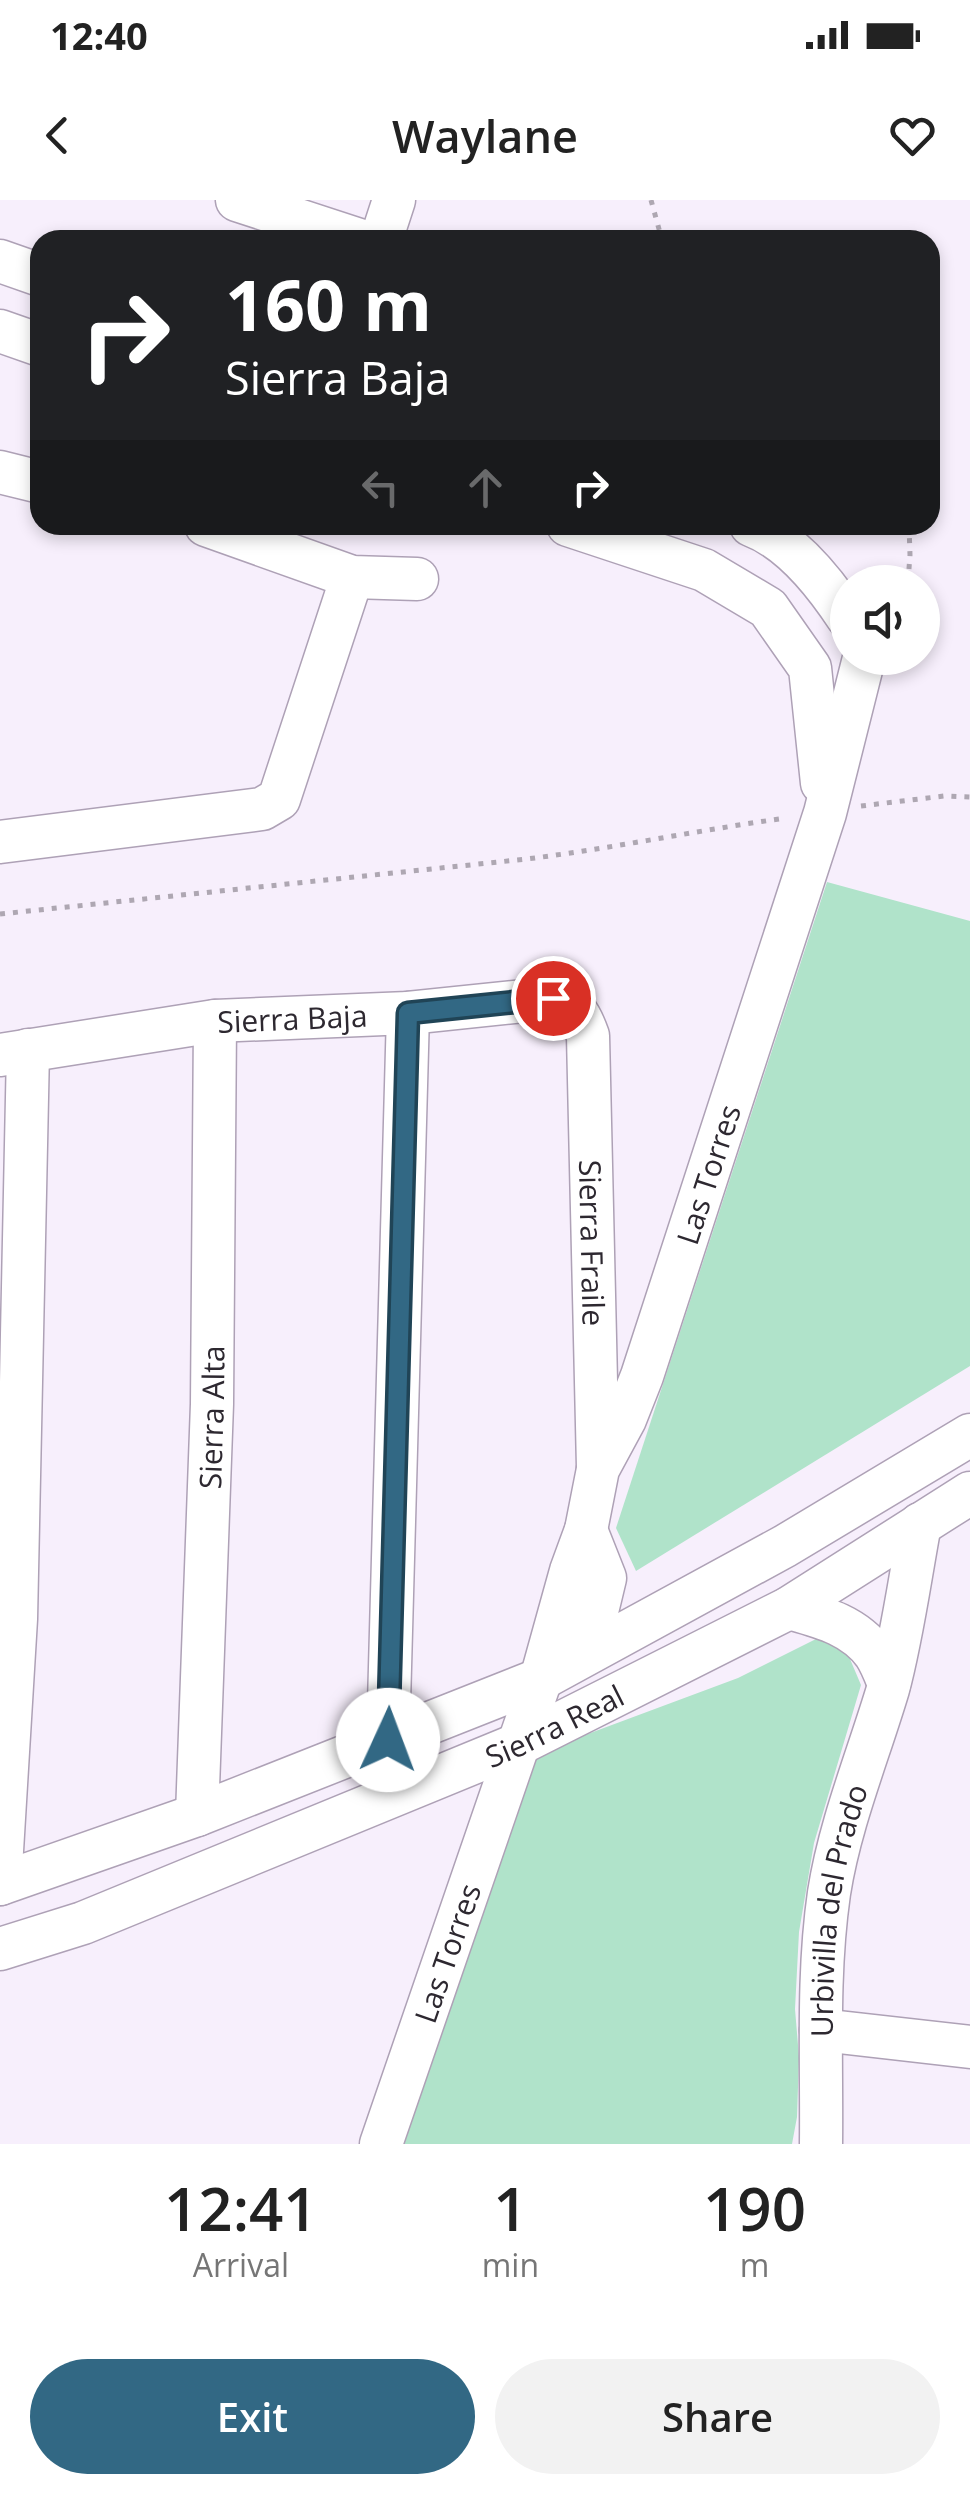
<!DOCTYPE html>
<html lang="en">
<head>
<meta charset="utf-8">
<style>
	:root { --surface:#fff; --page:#f2f2f2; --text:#222; --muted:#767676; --accent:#326884 }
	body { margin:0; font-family:"Open Sans",sans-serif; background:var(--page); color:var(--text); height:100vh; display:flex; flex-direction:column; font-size:38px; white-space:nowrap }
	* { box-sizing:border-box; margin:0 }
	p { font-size:32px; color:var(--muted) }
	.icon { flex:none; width:55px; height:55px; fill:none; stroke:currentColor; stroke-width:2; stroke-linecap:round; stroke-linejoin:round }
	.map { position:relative; height:1944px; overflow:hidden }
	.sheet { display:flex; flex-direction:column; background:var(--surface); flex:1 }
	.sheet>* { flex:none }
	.top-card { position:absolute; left:30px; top:30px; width:910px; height:305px; border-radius:30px; box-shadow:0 5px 15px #0003; background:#202124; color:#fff; overflow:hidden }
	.tools { position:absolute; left:830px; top:365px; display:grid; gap:20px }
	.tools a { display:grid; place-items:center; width:110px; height:110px; border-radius:50%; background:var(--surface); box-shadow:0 5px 15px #0003; font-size:50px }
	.pin { position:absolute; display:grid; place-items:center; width:85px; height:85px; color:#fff; margin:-42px; border:5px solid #fff; border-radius:50%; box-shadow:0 2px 10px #0007 }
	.me { position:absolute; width:110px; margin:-55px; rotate:2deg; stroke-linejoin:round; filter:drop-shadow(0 0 8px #0008) }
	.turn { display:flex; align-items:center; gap:35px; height:210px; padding:0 30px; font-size:45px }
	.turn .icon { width:130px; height:130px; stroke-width:2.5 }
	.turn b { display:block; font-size:70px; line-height:85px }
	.lanes { display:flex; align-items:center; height:95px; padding:0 30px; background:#0003; justify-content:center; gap:50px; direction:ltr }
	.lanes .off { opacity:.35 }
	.eta { display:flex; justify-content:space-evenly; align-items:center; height:170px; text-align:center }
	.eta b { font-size:60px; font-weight:600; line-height:70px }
	.primary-button { display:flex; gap:20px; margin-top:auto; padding:20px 30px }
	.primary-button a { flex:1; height:115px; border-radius:60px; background:var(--accent); color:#fff; font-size:40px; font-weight:600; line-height:115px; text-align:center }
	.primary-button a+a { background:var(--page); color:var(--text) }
	.status { display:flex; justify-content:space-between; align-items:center; height:70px; padding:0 50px; background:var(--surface); direction:ltr }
	.status svg { height:28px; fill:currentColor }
	header { display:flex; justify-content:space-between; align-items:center; height:130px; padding:0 30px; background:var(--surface); font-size:45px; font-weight:600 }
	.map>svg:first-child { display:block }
	.green { fill:#b0e3ca }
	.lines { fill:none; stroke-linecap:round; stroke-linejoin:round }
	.minor-casing { stroke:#aea1b6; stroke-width:45 }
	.path { stroke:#aea7b2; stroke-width:5; stroke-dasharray:5 8; stroke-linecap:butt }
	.minor { stroke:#fff; stroke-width:42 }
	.route-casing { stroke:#204456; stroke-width:25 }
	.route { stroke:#326884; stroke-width:18 }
	.labels { text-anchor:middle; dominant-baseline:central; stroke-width:8; stroke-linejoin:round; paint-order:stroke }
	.street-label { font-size:30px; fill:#2d2830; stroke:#f7effc }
</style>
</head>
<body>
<div class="status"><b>12:40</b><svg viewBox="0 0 49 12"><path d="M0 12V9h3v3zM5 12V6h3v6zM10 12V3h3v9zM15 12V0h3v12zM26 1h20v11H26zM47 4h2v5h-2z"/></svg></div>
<header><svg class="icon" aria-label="back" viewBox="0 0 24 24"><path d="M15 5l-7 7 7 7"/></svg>Waylane<svg class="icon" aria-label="heart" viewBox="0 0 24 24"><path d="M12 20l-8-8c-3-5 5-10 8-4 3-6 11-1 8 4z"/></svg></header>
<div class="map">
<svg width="970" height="1944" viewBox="0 0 970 1944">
	<rect width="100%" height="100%" fill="#f7effc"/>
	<g class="green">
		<polygon points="827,682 970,721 970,1166 636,1371 616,1328"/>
		<polygon points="816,1439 835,1441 850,1459 861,1485 814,1643 799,1732 795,1809 799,1857 797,1917 792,1944 400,1944 534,1554 738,1478"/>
	</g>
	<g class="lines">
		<g class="minor-casing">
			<g id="minor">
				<polyline points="237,0 359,40"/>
				<polyline points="381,40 394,0"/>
				<polyline points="0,61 40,75"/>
				<polyline points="0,131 40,145"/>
				<polyline points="0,272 40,282"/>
				<polyline points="206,325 352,377 417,379"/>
				<polyline points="568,325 704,370 768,408 810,468 822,583"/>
				<path d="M751,325C791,340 825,383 848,418"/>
				<polyline points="0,642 262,609 279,599 352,377"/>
				<path id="s1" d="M0,855L215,821L408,813L553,798C574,803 581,816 588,836L598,1268"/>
				<polyline points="586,1330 605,1378 587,1453"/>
				<path d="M789,1408C821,1417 854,1425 875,1454C881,1463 885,1474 889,1484"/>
				<polyline points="388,1540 408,813"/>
				<path id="s2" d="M197,1615L212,1204L215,821"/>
				<polyline points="0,1684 197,1615 541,1479 785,1346 970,1235"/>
				<polyline points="0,1684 16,1419 28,850"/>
				<path id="s3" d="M0,1749L83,1723L519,1544L789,1408L970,1293"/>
				<polyline points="821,1830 970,1847"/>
				<path id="s4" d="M381,1944L541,1479L571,1371L586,1330L598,1269L625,1219L642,1176L825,613L864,458"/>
				<path id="s5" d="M821,1944C822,1860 817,1776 829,1693C840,1623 868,1556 888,1489C902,1438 910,1377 920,1324"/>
			</g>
		</g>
		<g class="path">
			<polyline points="651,0 662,40"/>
			<polyline points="908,382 910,355 909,325"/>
			<polyline points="861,606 944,596 970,597"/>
			<path d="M0,714L527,659C614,648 699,630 786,618"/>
		</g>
		<use href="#minor" class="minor"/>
	</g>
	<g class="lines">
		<g class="route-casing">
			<polyline id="route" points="388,1540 408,813 553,798"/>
		</g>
		<use href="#route" class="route"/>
	</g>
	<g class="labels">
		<g class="street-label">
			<text stroke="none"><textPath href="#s1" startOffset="295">Sierra Baja</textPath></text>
			<text stroke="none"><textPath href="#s4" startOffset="1025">Las Torres</textPath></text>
			<text stroke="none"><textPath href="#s1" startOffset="818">Sierra Fraile</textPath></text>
			<text stroke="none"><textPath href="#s2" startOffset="398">Sierra Alta</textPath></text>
			<text stroke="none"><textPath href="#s3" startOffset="598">Sierra Real</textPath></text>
			<text stroke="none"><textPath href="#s5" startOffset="235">Urbivilla del Prado</textPath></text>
			<text stroke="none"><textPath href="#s4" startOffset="202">Las Torres</textPath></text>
		</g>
	</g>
</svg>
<div class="tools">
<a><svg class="icon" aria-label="sound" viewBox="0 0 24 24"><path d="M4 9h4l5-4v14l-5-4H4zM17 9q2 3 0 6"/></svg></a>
</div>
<div class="pin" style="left:553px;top:798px;background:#d93025"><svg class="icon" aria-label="arrive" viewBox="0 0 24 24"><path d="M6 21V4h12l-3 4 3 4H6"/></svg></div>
<svg class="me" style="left:388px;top:1540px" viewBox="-20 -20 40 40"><circle r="19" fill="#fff"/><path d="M0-13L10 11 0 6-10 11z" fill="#326884"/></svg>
<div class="top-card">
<div class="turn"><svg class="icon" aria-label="right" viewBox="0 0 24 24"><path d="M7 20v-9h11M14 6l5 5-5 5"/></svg><div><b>160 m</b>Sierra Baja</div></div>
<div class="lanes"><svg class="icon off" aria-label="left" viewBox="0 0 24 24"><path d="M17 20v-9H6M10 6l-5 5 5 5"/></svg><svg class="icon off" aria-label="ahead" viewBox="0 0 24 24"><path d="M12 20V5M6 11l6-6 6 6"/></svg><svg class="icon" aria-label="right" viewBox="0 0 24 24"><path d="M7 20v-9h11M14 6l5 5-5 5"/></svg></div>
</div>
</div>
<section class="sheet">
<div class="eta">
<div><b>12:41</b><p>Arrival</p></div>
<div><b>1</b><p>min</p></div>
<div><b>190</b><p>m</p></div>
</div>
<div class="primary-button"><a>Exit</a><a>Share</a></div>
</section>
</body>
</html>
